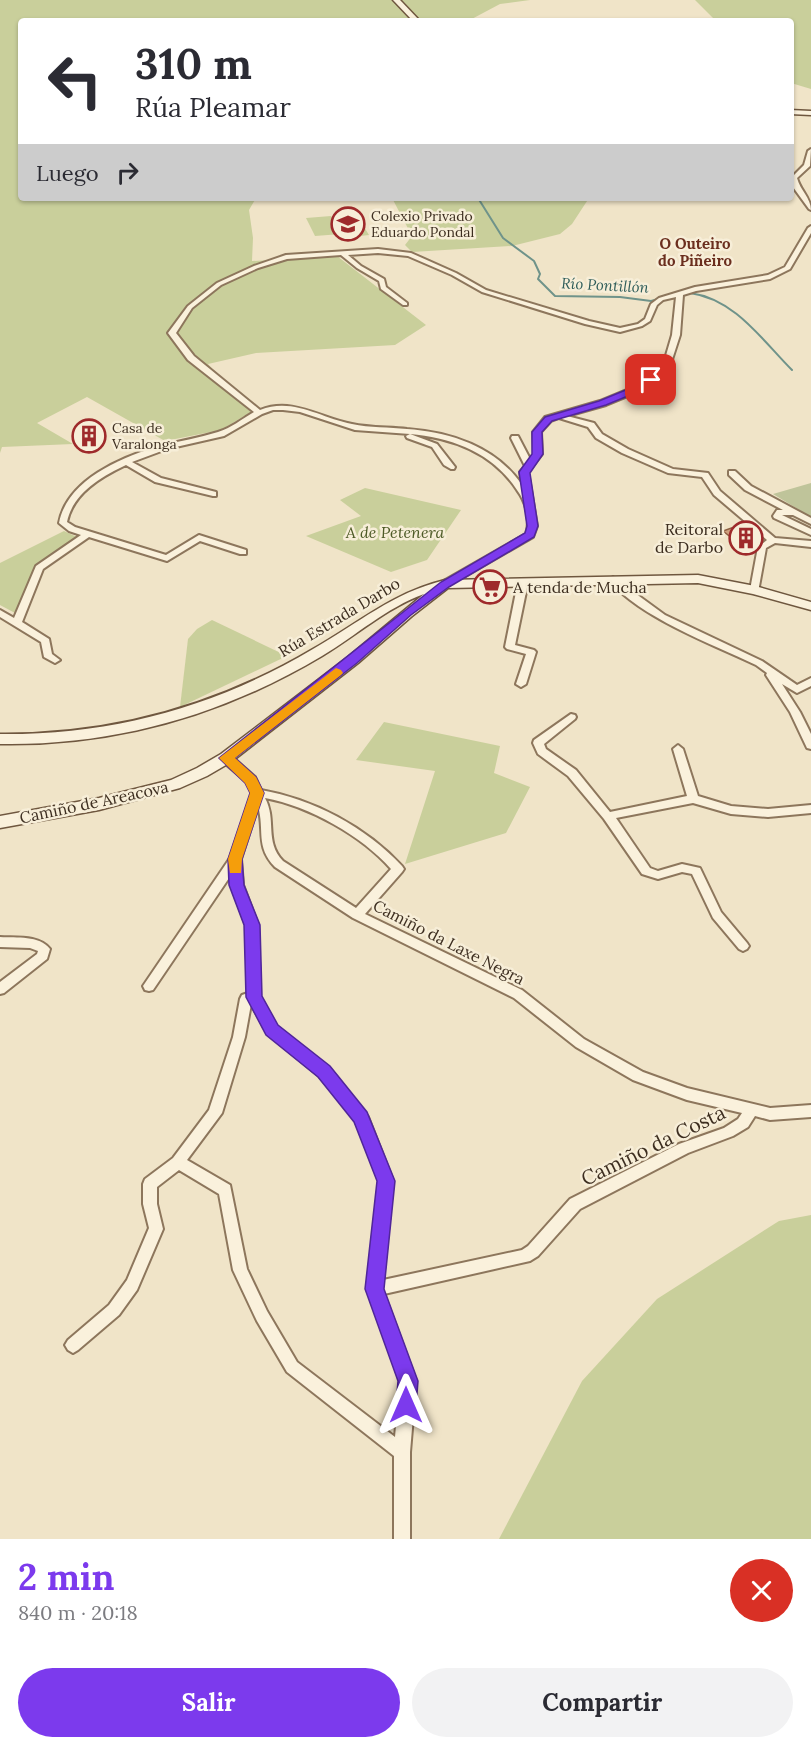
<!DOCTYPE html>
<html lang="es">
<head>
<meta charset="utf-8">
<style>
	:root { --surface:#fff; --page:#f2f2f3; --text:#2b2b33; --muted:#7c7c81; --accent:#7c3aed }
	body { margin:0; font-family:Lora,serif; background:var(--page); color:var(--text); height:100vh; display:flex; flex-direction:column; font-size:22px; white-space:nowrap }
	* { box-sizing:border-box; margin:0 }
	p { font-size:20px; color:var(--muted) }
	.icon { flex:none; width:33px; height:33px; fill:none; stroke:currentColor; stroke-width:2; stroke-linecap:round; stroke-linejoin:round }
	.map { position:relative; height:1539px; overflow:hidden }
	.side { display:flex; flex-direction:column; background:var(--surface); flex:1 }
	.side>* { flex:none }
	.hud { position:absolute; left:18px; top:18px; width:776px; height:183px; border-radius:6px; box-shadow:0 2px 4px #0004; background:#fff; color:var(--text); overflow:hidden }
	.pin { position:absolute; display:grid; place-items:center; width:51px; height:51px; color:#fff; margin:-26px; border-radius:12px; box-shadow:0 3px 9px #0006 }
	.me { position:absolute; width:66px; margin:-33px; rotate:0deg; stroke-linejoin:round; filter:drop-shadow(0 0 4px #0008) }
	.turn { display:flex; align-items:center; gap:21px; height:126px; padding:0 18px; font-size:27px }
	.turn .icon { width:78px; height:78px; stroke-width:2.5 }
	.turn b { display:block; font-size:42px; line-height:51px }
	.then { display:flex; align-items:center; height:57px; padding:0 18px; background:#0003; gap:12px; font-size:22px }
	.round { display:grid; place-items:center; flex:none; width:63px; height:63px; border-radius:32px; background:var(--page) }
	.summary { display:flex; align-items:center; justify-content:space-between; height:102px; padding:0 18px }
	h1 { font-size:36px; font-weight:800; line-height:45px; color:var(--accent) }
	.cta { display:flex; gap:12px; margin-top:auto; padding:12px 18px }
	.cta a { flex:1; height:69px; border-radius:36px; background:var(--accent); color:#fff; font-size:24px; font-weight:800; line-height:69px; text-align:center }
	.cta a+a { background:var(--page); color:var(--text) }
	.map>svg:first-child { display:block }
	.green { fill:#c9cf9b }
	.cemetery { fill:#bfc49a }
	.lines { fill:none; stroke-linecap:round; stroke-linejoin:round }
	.stream { stroke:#6f938a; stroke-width:2 }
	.building { fill:#cf9f7d; stroke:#8d5f41; stroke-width:1.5 }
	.street-casing { stroke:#8d765c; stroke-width:4 }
	.secondary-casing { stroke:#6f573f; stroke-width:3 }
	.street { fill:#faf1dc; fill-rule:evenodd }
	.secondary { fill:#faf1dc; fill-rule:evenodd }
	.route { fill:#7c3aed; stroke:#51269a; stroke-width:1.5 }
	.slow { fill:#f59e0b }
	.labels { text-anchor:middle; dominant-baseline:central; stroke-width:5; stroke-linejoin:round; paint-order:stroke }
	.far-poi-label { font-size:14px; fill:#3d2e20; stroke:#f7eed8; text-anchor:start }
	.far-neighbourhood-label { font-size:15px; font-weight:bold; fill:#6b2e1e; stroke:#f7eed8 }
	.far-water-label { font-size:15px; font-style:italic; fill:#2f5d5a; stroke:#f7eed8 }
	.poi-label { font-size:16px; fill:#3d2e20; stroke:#f7eed8; text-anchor:end }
	.park-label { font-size:16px; font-style:italic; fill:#4d5a26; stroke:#f7eed8 }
	.street-label { font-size:16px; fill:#3d2e20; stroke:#f7eed8 }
	.near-street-label { font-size:20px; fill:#3d2e20; stroke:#f7eed8 }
</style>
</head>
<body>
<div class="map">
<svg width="811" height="1539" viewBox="0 0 811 1539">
	<rect width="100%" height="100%" fill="#f0e4c8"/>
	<g class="green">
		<polygon points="0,0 530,0 500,4 468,21 21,21 21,198 256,198 249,210 253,238 252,261 337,256 426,325 395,345 256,353 208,364 251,412 221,430 165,441 87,397 37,423 73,444 2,447 0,453"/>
		<polygon points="695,0 811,0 811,89 791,83 790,21 716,21"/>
		<polygon points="392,198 589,198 572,224 560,234 512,246 412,252 405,245 412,236"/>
		<polygon points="331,216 333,220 358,217 369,235 343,238 341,234 315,236 306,218"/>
		<polygon points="365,488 461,510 427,560 391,572 306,536 361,516 340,500"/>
		<polygon points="64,531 79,538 36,567 15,613 0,605 0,563"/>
		<polygon points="212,620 287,656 180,707 188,639 197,629"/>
		<polygon points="384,722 500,746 494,773 530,787 506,833 405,864 435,771 356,760"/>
		<polygon points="811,1215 811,1539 499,1539 582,1381 657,1299 779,1221"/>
	</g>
	<polygon class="cemetery" points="811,483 811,517 773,494"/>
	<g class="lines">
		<g class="stream">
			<polyline points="478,198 503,238 534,261 540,274 538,279 555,296 620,297 651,301 662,298"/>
			<path d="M690,293C735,299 762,340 792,370"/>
		</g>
	</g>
	<polygon class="building" points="734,527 746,536 754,533 763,540 743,547 723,531"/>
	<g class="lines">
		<g class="street-casing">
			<g id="street">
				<path d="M811,149L810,166L797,178C800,190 811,198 811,210L809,209L793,187L791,178L804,165L808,151Z"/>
				<path d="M811,226V233L790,269L770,279L696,291L683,295L680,335L668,372L640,391L606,405L567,416L594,423L602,434L628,449L673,469L708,473L720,491L775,538L811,541V547L775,543L766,548L758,592H752L750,590L758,547L767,540L714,495L702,477L668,473L622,453L596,438L588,427L559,418L551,421L541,432L542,454L528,472L537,526L533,537L448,586H442L440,584L442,582L526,534C531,519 526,502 517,490C493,453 453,438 410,434L437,444L455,467L454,469H451L444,465L432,447L407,438L406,436L410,434L355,430L300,412L283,410H273L262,414L224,436L167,449L132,462L161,478L216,492V496H213L155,482L126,465C101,477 73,493 67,522L75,527L166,555L199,535L246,550V554H240L200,541L167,561L89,537L43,569L22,622L49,639L52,654L60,660L55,663L44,657L41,642L0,617V610L14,618L36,566L81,535L69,531L59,523C67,480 121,457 160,446C179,441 199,438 218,432C231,428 242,419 254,412L188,360L168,333L188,306L217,283L254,266L286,255L378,249L411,253L456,273L486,290L589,321L620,328L638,324L645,319L651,304L659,298L695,287L768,275L785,267L808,228ZM378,253L408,256L452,275L482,292L585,324L620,332L642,326L650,321L657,305L663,300L676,297L672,335L662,369L634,387L600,401L545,417L533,432L534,454L530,459L518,436H512L511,438L525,466L520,472L522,485C496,447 451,432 407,429C389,427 370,428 352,424C320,418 293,397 260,410L194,356L176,333L192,308L221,285L258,268L287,259L341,255L357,268L379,281L381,289L403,305H407V303L386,287L384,279L361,266L348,255Z"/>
				<polygon points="729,471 735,471 751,486 811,518 811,524 793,515 782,515 811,529 811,535 774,518 773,516 777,510 783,510 745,490 729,475"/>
				<path d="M613,577L665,615L762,661L797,685L811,678V686L797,693L782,684L800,712L811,734V749L807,748L790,712L766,675L767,673L756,665C712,644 639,617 609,580Z"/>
				<polygon points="523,579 528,582 515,645 534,650 536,652 526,684 521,687 516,684 526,654 507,649 505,647 518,582"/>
				<polygon points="571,714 575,715 576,717 575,719 544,744 546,749 576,770 610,812 687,796 673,749 678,745 683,749 698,796 731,806 768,809 811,805 811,813 768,817 731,814 693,803 616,818 650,868 658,871 682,864 700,868 721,912 747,943 749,946 747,949 743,951 739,949 713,918 692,874 682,872 658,879 642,874 604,819 568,776 538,754 533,743 534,740"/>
				<path d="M226,754L230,755L255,777L261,790C313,799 366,827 402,866L404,869L402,872L365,914L522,990L584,1039L643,1072L687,1088L770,1108L811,1105V1117L770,1120L755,1116L748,1127L733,1136L688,1153L580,1209L538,1256L530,1261L384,1294L416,1381L410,1452V1539H394V1456L287,1372L257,1321L233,1270L219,1194L179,1170L157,1187V1204L163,1229L137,1290L119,1315L78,1350L73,1353L68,1350L65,1345L68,1340L109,1305L127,1280L149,1228L143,1204V1184L145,1179L173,1158L209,1110L233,1037L240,999L242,995L248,993L246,925L231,885V875L153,990L149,991L145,990L143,986L230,858L252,793L247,782L222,761L221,758L222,755ZM265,798C309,806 362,836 391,869L356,908L283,861C264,841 277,820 265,798ZM258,806C265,831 255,846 275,867L353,918L514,998L576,1047L633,1080L687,1100L742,1113L738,1119L724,1128L679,1144L570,1199L528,1246L522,1250L383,1280L393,1181L368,1117L329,1068L276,1026L260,997L258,925L243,885L241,859ZM251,1004L268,1034L319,1076L356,1120L379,1181L368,1289L400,1381L395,1437L297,1362L267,1311L247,1269L230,1185L187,1160L222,1113L245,1037Z"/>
				<path d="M0,937C17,938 39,935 50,949L47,959L4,993L0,994V982L37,954L38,951L30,948L0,947Z"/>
			</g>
		</g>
		<g class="secondary-casing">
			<g id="secondary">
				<polygon points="393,0 400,0 420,21 413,21"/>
				<polygon points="790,110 811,111 811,115 790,114"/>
				<path d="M698,575L755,586L811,602V610L753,594L698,583L448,588L412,616L358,663L231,762L207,776L180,788L99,810L0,828V816L99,798L171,780L197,768L221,754L348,657L424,594C386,608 357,635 322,656C223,715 115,746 0,744V734C113,735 215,707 313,649C359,623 392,593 445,580Z"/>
			</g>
		</g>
		<use href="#street" class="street"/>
		<use href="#secondary" class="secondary"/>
	</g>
	<polygon class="route" points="648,378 656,380 640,391 606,405 552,421 542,432 543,454 530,473 538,526 534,537 449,587 411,615 357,663 235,758 256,777 264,793 242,859 244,885 260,925 262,996 278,1025 330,1066 367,1112 395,1181 384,1289 418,1381 416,1405 413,1412 406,1415 399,1412 396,1405 398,1381 365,1289 377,1181 354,1122 318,1077 266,1035 246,997 244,925 229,885 228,859 250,793 245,783 219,758 441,582 525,533 527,526 519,472 532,454 532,432 545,417 599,401 633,387"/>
	<polygon class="slow" points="336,668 341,670 343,673 341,675 235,758 256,777 264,793 242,859 241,873 230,873 228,859 250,793 245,783 219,758"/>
	<defs>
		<g id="school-ring" transform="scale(1.725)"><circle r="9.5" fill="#f7eed8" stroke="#9e2a2b" stroke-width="1.5"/><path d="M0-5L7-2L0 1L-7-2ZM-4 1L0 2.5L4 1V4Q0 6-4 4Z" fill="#9e2a2b"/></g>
		<g id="building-ring" transform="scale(1.725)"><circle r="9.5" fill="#f7eed8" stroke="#9e2a2b" stroke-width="1.5"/><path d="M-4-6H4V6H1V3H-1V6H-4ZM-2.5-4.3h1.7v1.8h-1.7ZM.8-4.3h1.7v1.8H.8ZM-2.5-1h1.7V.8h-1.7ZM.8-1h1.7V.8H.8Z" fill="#9e2a2b"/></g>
		<g id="supermarket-ring" transform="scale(1.725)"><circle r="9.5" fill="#f7eed8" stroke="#9e2a2b" stroke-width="1.5"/><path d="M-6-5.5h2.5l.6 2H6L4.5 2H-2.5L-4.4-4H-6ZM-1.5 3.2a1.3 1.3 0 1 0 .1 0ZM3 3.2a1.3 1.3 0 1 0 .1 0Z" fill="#9e2a2b"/></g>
	</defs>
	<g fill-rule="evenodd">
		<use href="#school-ring" x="348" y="224"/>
		<use href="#building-ring" x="89" y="436"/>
		<use href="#building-ring" x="746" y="538"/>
		<use href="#supermarket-ring" x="490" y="587"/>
	</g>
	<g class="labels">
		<g class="far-poi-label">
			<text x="371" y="216">Colexio Privado<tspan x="371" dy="16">Eduardo Pondal</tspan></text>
			<text x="112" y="428">Casa de<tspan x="112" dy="16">Varalonga</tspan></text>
		</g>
		<g class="far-neighbourhood-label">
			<text x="695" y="243">O Outeiro<tspan x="695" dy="17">do Piñeiro</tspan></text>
		</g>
		<g class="far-water-label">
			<text transform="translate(605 285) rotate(3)">Río Pontillón</text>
		</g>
		<g class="poi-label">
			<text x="723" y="529">Reitoral<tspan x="723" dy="18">de Darbo</tspan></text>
			<text x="513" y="587" text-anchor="start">A tenda de Mucha</text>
		</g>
		<g class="park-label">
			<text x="395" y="532">A de Petenera</text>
		</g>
		<g class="street-label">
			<text transform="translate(339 617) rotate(-31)">Rúa Estrada Darbo</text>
			<text transform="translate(94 802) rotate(-12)">Camiño de Areacova</text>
			<text transform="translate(449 942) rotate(27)">Camiño da Laxe Negra</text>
		</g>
		<g class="near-street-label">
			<text transform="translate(653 1145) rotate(-26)">Camiño da Costa</text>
		</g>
	</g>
</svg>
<div class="pin" style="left:651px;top:380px;background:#d93025"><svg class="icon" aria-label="arrive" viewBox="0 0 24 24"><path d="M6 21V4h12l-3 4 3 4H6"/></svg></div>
<svg class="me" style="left:406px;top:1405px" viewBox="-20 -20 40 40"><path d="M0-17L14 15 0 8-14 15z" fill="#7c3aed" stroke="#fff" stroke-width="4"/></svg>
<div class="hud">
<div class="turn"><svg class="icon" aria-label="left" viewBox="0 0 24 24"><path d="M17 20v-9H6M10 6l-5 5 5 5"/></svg><div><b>310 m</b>Rúa Pleamar</div></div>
<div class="then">Luego<svg class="icon" aria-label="right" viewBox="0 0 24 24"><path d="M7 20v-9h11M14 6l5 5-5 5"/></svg></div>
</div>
</div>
<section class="side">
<div class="summary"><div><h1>2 min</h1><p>840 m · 20:18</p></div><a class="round" style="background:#d93025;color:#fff"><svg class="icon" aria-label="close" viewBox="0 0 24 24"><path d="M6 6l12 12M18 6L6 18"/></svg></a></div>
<div class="cta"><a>Salir</a><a>Compartir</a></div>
</section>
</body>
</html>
